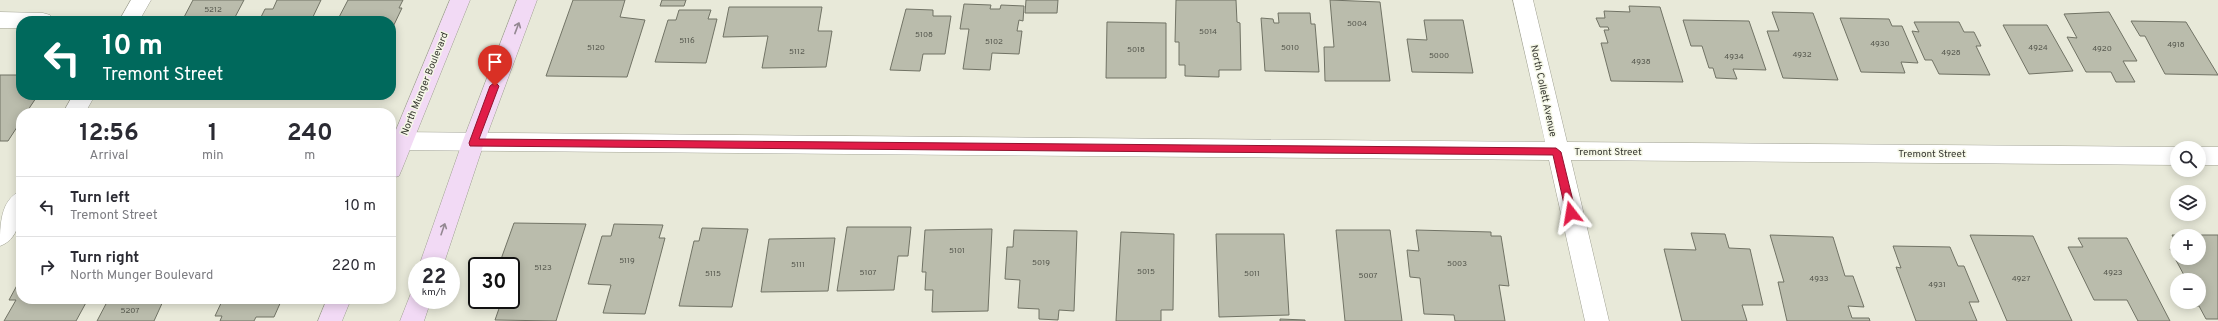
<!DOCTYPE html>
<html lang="en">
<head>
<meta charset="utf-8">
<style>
	:root { --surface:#fff; --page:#f7f7f7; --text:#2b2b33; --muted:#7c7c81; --line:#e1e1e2 }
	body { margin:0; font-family:Overpass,sans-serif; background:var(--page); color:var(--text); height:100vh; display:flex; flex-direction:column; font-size:15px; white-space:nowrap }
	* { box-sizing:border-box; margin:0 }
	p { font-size:13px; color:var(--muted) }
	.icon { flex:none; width:22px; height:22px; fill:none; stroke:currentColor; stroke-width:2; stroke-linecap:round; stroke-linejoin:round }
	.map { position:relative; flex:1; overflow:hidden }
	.side { position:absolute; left:16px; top:108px; width:380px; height:196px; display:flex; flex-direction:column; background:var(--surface); border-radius:16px; box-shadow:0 2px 10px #0003 }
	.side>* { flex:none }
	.guide { position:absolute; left:16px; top:16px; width:380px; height:84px; border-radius:16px; box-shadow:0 2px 10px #0003; background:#00695c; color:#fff; overflow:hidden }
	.controls { position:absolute; left:2170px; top:141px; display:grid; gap:8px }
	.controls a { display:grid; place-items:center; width:36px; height:36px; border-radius:50%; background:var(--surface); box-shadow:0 2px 10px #0003; font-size:20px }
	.speed { position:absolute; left:408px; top:257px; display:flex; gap:8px; font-size:20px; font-weight:700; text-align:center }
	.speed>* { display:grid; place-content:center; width:52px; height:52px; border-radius:50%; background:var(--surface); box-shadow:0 2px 10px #0003; line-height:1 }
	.speed small { font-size:10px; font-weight:400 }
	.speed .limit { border:2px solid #111; border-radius:6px; background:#fff; color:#111 }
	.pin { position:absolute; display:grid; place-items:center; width:34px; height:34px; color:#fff; margin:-41px -17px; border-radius:50% 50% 50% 0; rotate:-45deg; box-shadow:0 0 4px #0007 }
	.pin .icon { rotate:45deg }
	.me { position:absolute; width:44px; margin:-22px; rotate:346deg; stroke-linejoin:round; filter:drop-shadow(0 0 3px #0008) }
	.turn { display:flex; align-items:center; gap:14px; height:84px; padding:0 20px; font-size:18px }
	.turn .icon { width:52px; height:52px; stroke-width:2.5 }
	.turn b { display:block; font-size:28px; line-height:34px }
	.eta { display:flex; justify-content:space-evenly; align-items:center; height:68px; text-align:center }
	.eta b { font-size:24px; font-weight:700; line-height:28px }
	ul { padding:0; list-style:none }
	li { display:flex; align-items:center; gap:12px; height:60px; padding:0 20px; border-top:1px solid var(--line) }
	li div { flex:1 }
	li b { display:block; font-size:15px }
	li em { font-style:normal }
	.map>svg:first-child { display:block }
	.building { fill:#babcac; stroke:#717365 }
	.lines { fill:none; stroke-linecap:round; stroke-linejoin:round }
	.minor-casing { stroke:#a0a193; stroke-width:1 }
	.secondary-casing { stroke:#a0a193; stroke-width:1 }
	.minor { fill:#fff; fill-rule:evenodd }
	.secondary { fill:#f2daf5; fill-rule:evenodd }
	.oneway { stroke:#948892 }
	.route { fill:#e11d48; stroke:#92132f }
	.labels { text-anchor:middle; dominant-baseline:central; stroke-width:3; stroke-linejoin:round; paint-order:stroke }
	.number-label { font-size:8px; fill:#56584e }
	.street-label { font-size:10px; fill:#35362f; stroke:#f5f7e7 }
</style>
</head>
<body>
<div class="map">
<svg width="2218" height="321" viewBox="0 0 2218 321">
	<rect width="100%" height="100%" fill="#e8e9d9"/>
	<g class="building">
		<polygon points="193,0 244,0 233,21 182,21"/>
		<polygon points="277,0 321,0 311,21 259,21 265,9 273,9"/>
		<polygon points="348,0 403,0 399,8 402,8 391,31 391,21 337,21"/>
		<polygon points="573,0 625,0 620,17 645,20 627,77 546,76"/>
		<polygon points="662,0 686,0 684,6 660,6"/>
		<polygon points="1026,0 1058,0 1057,13 1025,13"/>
		<polygon points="1176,0 1236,0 1237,22 1240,23 1241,70 1219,70 1219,77 1185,76 1185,65 1179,65 1179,42 1175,42"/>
		<polygon points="1330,0 1380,2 1390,81 1325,81 1324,47 1334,47"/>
		<polygon points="964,4 991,5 990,9 1000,9 1001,5 1024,6 1023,21 1019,20 1017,31 1022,31 1019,54 992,53 990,70 963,69 969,29 960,29"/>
		<polygon points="1629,6 1660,7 1683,82 1611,81 1601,43 1608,43 1604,30 1609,30 1608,27 1600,27 1596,18 1605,18 1604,11 1630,12"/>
		<polygon points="729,7 822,7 818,31 832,31 826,67 762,68 768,36 723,37"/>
		<polygon points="906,9 933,10 933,16 951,16 945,54 923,54 920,71 890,70"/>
		<polygon points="679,10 711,10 708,19 717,19 706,63 655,62 668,20 676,20"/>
		<polygon points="1772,12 1813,13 1838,80 1783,78 1767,31 1779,31"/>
		<polygon points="2109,12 2137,61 2123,61 2135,82 2116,82 2111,72 2086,72 2067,37 2077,38 2064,14"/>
		<polygon points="1278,13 1310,13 1311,24 1315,24 1319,72 1265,71 1261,18 1273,19 1274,23 1279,23"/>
		<polygon points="1840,18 1889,19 1892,26 1902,26 1918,63 1901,62 1905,73 1861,72"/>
		<polygon points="1424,20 1463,20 1473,73 1412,72 1407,39 1427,40"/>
		<polygon points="1683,20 1749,21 1766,70 1733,69 1737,79 1716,78 1713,68 1709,68 1702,46 1691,46"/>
		<polygon points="2131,21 2186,22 2218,75 2165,74 2145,36 2140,36"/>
		<polygon points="1107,22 1166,23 1166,78 1106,78"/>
		<polygon points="1914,22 1959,22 1964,32 1974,32 1981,46 1976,46 1990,75 1939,74 1932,60 1925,60 1912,31 1919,32"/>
		<polygon points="2003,25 2047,25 2073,71 2029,74"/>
		<polygon points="0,75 21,75 21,95 38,95 26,113 21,113 21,121 8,141 0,141"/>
		<polygon points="514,223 586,224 556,321 495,320 502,300 511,300 511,273 515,263 500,262"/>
		<polygon points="614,224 663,225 659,238 665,238 645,314 603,313 611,285 588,284 602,236 611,236"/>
		<polygon points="847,227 911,227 908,256 898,256 894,290 837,291"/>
		<polygon points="702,228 748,229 732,307 679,306 694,241 699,241"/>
		<polygon points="992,229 988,311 932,312 933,290 925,290 926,272 922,272 925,230"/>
		<polygon points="1014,230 1077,231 1074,311 1059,310 1058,320 1039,319 1039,309 1018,308 1020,280 1005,279 1007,247 1013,247"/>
		<polygon points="1336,230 1390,230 1402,321 1345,321"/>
		<polygon points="1416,230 1491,232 1491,236 1501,236 1509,286 1499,285 1505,321 1455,321 1454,315 1424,314 1420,278 1410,277 1407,250 1419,251"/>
		<polygon points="1121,232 1174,234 1173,310 1161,310 1161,321 1116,321"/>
		<polygon points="1691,233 1725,234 1729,248 1750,249 1763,305 1742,305 1747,321 1682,321 1664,249 1696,250"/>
		<polygon points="1216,234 1284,234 1289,315 1219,317"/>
		<polygon points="1770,235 1833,237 1845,276 1853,276 1864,307 1848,306 1852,318 1869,318 1870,321 1787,321 1778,282 1784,282"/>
		<polygon points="1970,235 2033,236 2072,321 2007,321"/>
		<polygon points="2172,235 2218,235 2218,319 2206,319 2199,306 2195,306 2193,302 2199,302 2199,280 2181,280 2180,277 2185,277 2170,249 2177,249 2177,258 2199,258 2199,236 2177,236 2177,244"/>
		<polygon points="835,238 828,291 761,292 769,239"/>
		<polygon points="2078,238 2127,238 2170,321 2138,321 2127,300 2094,300 2068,247 2083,247"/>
		<polygon points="1893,246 1950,247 1958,266 1964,266 1979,302 1969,302 1977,321 1916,321 1896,267 1901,268"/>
		<polygon points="21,278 21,299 96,299 88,299 76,321 4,321 16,300 9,300"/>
		<polygon points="104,299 164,299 154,321 97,321 107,302 103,302"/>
		<polygon points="223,299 282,299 274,317 256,317 254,321 220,321 222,316 215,316"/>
		<polygon points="1280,319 1305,320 1305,321 1280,321"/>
	</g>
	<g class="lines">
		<g class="minor-casing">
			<g id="minor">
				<polygon points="131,0 151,0 139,21 119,21"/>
				<polygon points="1513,0 1533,0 1567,142 2177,147 2180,148 2177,148 2177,165 1571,160 1609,321 1585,321 1549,160 391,150 391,132 1545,142"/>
				<polygon points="0,12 43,13 50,15 53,21 21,21 21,28 0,28"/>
				<polygon points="73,95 95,95 85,113 63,113"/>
				<polygon points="2199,147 2218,147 2218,165 2199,165 2199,148 2196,148"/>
				<path d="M21,191C21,211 22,238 0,246C0,226 0,199 21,191Z"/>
			</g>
		</g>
		<g class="secondary-casing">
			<g id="secondary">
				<polygon points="450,0 470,0 402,169 399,176 391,178 391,142"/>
				<polygon points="517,0 537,0 484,143 443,266 419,266 462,143"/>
				<polygon points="417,290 417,300 431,300 424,321 400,321 411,293"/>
				<polygon points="327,299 351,299 342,321 318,321"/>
			</g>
		</g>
		<use href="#minor" class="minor"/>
		<use href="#secondary" class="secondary"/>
	</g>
	<defs><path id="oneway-shaft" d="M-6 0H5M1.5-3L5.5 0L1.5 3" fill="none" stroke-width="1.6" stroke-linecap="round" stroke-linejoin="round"/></defs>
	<g class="oneway">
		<use href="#oneway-shaft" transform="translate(517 28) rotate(-69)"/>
		<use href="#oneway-shaft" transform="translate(443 229) rotate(-71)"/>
	</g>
	<polygon class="route" points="495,82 499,86 479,139 1556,148 1561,152 1576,213 1571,217 1566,213 1553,155 470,146 469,143 490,86"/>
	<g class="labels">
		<g class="number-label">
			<text x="213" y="10">5212</text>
			<text x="1357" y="24">5004</text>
			<text x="1208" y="32">5014</text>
			<text x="924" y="35">5108</text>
			<text x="687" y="41">5116</text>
			<text x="994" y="42">5102</text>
			<text x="1880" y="44">4930</text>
			<text x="2176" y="45">4918</text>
			<text x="596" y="48">5120</text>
			<text x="1290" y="48">5010</text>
			<text x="2038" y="48">4924</text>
			<text x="2102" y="49">4920</text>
			<text x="1136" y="50">5018</text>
			<text x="797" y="52">5112</text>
			<text x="1951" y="53">4928</text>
			<text x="1802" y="55">4932</text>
			<text x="1439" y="56">5000</text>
			<text x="1734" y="57">4934</text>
			<text x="1641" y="62">4938</text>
			<text x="957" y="251">5101</text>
			<text x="627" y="261">5119</text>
			<text x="1041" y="263">5019</text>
			<text x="1457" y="264">5003</text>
			<text x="798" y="265">5111</text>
			<text x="543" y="268">5123</text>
			<text x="1146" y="272">5015</text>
			<text x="868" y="273">5107</text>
			<text x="2113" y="273">4923</text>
			<text x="713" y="274">5115</text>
			<text x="1252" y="274">5011</text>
			<text x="1368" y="276">5007</text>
			<text x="1819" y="279">4933</text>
			<text x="2021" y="279">4927</text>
			<text x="1937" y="285">4931</text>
			<text x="130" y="311">5207</text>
		</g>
		<g class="street-label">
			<text transform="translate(425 84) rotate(-68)">North Munger Boulevard</text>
			<text transform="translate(1543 91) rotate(78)">North Collett Avenue</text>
			<text x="1608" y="152">Tremont Street</text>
			<text x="1932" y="154">Tremont Street</text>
		</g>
	</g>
</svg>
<div class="controls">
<a><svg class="icon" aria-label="search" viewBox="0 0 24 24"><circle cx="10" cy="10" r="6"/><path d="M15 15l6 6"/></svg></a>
<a><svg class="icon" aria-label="layers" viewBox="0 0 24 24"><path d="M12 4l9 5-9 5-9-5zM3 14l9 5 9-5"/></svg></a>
<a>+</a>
<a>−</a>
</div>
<div class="speed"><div>22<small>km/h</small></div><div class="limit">30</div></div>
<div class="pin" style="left:495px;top:86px;background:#d93025"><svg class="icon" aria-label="arrive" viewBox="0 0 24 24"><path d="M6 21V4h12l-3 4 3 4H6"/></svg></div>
<svg class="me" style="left:1571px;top:213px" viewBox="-20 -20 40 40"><path d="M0-17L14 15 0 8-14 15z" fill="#e11d48" stroke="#fff" stroke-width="4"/></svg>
<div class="guide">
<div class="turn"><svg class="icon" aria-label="left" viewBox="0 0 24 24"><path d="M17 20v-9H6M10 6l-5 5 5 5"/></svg><div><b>10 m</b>Tremont Street</div></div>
</div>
<section class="side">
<div class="eta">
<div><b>12:56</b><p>Arrival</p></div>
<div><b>1</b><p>min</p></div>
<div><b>240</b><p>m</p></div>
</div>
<ul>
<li><svg class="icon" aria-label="left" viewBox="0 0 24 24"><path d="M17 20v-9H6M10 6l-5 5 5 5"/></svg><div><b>Turn left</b><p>Tremont Street</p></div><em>10 m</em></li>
<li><svg class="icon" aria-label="right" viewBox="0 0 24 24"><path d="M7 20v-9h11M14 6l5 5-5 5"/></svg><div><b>Turn right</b><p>North Munger Boulevard</p></div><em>220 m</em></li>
</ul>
</section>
</div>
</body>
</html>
